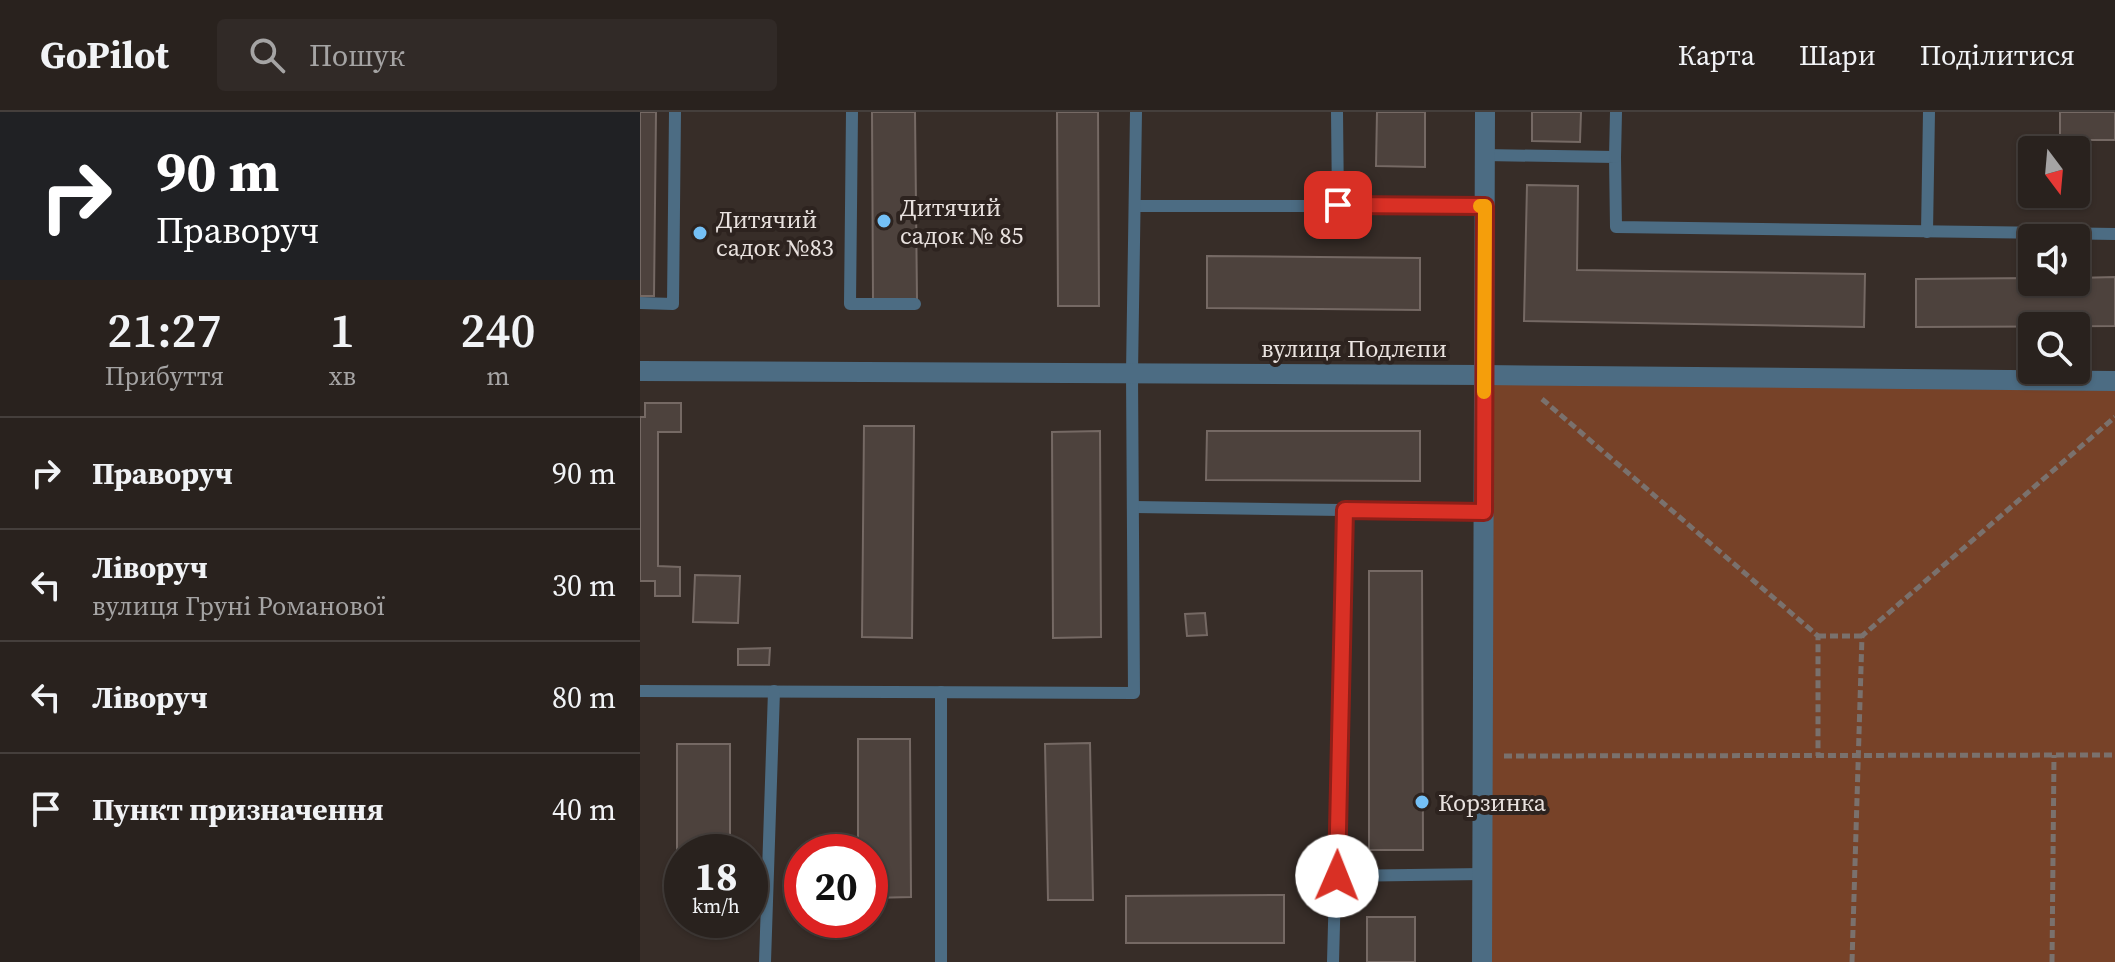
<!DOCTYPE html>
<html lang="uk">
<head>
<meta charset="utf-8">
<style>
	:root { --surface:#29221e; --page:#312a27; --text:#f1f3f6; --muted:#a5a4a4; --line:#453f3c }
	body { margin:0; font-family:"Source Serif 4",serif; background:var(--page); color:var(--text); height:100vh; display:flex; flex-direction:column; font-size:30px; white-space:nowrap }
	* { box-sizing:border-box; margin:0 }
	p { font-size:26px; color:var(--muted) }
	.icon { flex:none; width:44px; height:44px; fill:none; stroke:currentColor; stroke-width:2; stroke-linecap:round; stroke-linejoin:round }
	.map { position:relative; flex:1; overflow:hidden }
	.drawer { display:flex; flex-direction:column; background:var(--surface); width:640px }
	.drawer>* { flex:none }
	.top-card { background:#202124; color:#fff; overflow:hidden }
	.needle { width:52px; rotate:164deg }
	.buttons { position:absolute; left:1378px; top:24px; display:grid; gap:16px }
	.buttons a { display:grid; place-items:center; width:72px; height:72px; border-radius:8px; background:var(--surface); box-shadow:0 2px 6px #0004,0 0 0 2px var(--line); font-size:40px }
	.speed { position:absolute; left:24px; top:722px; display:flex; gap:16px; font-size:40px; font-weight:700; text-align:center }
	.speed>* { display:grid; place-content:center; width:104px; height:104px; border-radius:50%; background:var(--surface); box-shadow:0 2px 6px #0004,0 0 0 2px var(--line); line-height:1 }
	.speed small { font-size:20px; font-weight:400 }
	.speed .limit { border:12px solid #d22; background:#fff; color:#111 }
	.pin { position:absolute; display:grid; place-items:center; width:68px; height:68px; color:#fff; margin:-34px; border-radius:16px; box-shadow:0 4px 12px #0006 }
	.me { position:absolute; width:88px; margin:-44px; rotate:1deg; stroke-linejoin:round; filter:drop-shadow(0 0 6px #0008) }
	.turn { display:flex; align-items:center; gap:28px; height:168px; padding:0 24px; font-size:36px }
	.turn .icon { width:104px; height:104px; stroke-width:2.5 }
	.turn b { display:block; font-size:56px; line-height:68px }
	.eta { display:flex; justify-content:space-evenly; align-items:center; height:136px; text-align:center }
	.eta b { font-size:48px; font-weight:600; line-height:56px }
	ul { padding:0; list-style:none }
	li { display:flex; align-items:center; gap:24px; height:112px; padding:0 24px; border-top:2px solid var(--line) }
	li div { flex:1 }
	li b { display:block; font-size:30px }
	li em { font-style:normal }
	header { display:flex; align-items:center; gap:48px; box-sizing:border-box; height:112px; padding:0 40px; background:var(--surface); border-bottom:2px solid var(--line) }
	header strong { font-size:38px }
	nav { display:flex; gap:44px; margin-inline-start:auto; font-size:28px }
	.search { width:560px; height:72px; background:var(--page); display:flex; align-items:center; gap:20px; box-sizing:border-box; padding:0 28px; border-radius:8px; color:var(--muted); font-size:30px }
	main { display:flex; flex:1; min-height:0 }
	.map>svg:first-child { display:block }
	.green { fill:#774228 }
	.building { fill:#4d423d; stroke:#756964; stroke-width:2 }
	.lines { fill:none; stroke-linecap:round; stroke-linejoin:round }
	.path { stroke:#7a716d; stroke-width:5; stroke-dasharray:8 4; stroke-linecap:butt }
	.lane { stroke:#4c6c83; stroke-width:12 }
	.street { stroke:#4c6c83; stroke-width:20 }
	.route-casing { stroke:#8d1f18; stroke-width:20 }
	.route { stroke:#d93025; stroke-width:14 }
	.slow { stroke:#f59e0b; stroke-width:14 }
	.poi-dot { fill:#74c0f6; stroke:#2d231f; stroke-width:3 }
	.labels { text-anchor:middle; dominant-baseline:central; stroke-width:8; stroke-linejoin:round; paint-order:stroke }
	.poi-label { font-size:24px; fill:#e9e2df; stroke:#2d231f; text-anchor:start }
	.street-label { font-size:24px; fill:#e9e2df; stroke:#2d231f }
</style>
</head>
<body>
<header>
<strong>GoPilot</strong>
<div class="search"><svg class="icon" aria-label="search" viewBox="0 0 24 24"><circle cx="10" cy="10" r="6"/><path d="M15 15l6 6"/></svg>Пошук</div>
<nav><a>Карта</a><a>Шари</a><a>Поділитися</a></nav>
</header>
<main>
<section class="drawer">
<div class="top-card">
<div class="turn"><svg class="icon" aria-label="right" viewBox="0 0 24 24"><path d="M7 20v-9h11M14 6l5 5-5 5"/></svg><div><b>90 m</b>Праворуч</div></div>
</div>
<div class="eta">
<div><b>21:27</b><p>Прибуття</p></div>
<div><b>1</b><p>хв</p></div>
<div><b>240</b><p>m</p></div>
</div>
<ul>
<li><svg class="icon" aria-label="right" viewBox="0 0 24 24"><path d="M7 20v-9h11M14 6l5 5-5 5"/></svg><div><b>Праворуч</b></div><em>90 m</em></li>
<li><svg class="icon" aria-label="left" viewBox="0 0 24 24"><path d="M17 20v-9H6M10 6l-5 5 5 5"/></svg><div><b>Ліворуч</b><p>вулиця Груні Романової</p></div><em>30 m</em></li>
<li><svg class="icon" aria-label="left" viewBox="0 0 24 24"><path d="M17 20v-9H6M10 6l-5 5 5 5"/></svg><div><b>Ліворуч</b></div><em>80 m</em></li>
<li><svg class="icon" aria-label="arrive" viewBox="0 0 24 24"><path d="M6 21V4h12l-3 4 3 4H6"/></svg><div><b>Пункт призначення</b></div><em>40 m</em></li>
</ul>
</section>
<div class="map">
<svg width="1475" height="850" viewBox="0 0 1475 850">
	<rect width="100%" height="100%" fill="#372d28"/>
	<polygon class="green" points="844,263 1475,269 1475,850 842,850"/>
	<g class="building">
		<polygon points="0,0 16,0 14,184 0,184"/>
		<polygon points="232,0 275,0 277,188 233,188"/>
		<polygon points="417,0 458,0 459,194 418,194"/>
		<polygon points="737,0 785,0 785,55 736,54"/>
		<polygon points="892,0 941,0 940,30 892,29"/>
		<rect x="1420" y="0" width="55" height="28"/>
		<polygon points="887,73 938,74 937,158 1225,162 1224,215 884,209"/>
		<polygon points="567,144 780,146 780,198 567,196"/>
		<polygon points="1475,165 1475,214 1276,215 1276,167 1392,166 1392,170 1436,170 1436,166"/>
		<polygon points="5,291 41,291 41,320 18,320 18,454 40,455 40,484 15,484 15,469 0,469 0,305 5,305"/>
		<polygon points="224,314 274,314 272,526 222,525"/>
		<polygon points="460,319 461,525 413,526 412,320"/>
		<polygon points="567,319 780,319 780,369 566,368"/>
		<polygon points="729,459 782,459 783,738 729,738"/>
		<polygon points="55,463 100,464 98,511 53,510"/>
		<polygon points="565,501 567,523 547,524 545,502"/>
		<polygon points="130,536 129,553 98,553 98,537"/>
		<polygon points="218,627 270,627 271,785 230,786 230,740 218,740"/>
		<polygon points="450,631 453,788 408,788 405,632"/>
		<polygon points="37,632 90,632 90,740 42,740 42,782 37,782"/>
		<polygon points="644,783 644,831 486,831 486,784"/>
		<rect x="727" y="805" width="48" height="45"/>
	</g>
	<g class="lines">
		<g class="path">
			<polyline points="902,287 1178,524 1178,644"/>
			<polyline points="1178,524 1222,524"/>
			<polyline points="864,644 1475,643"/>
			<polyline points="1212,850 1222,524 1475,305"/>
			<polyline points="1412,850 1414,643"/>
		</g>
		<g class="lane">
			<polyline points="212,0 210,192 275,192"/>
			<polyline points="697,0 698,93"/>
			<polyline points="845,43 975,45 976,115 1475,122"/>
			<polyline points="975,45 976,0"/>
			<polyline points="495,94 845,94"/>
			<polyline points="1287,120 1289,0"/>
			<polyline points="0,191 33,192 35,0"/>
			<polyline points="494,395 844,400"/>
			<polyline points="0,579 494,581 492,261 496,0"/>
			<polyline points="697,764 843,762"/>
			<polyline points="125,850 134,579"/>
			<polyline points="301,850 301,580"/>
			<polyline points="693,850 705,398"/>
		</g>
		<g class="street">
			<polyline points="0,259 844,263 1475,269"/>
			<polyline points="842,850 845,0"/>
		</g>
	</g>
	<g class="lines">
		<g class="route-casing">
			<polyline id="route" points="697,764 705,398 844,400 845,94 698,93"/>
		</g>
		<use href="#route" class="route"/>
		<polyline class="slow" points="840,94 845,94 844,280"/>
	</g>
	<g class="poi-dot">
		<circle cx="244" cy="109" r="8"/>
		<circle cx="60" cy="121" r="8"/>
		<circle cx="782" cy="690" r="8"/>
	</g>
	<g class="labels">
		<g class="poi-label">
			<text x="260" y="95">Дитячий<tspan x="260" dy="28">садок № 85</tspan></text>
			<text x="76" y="107">Дитячий<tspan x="76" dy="28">садок №83</tspan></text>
			<text x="798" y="690">Корзинка</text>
		</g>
		<g class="street-label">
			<text x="714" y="236">вулиця Подлєпи</text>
		</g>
	</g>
</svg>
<div class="buttons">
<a><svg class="needle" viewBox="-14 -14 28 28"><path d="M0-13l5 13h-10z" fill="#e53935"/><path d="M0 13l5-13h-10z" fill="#a5a4a4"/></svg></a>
<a><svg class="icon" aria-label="sound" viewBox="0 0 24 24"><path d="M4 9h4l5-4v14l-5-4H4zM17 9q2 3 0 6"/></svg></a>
<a><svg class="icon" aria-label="search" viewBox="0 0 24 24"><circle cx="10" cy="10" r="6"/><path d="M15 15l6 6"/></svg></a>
</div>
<div class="speed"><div>18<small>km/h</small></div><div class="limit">20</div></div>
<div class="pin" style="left:698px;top:93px;background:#d93025"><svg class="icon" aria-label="arrive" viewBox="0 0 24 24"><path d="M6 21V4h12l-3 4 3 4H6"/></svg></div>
<svg class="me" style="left:697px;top:764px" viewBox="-20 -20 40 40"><circle r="19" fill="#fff"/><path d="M0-13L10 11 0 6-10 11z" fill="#d93025"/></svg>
</div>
</main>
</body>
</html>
